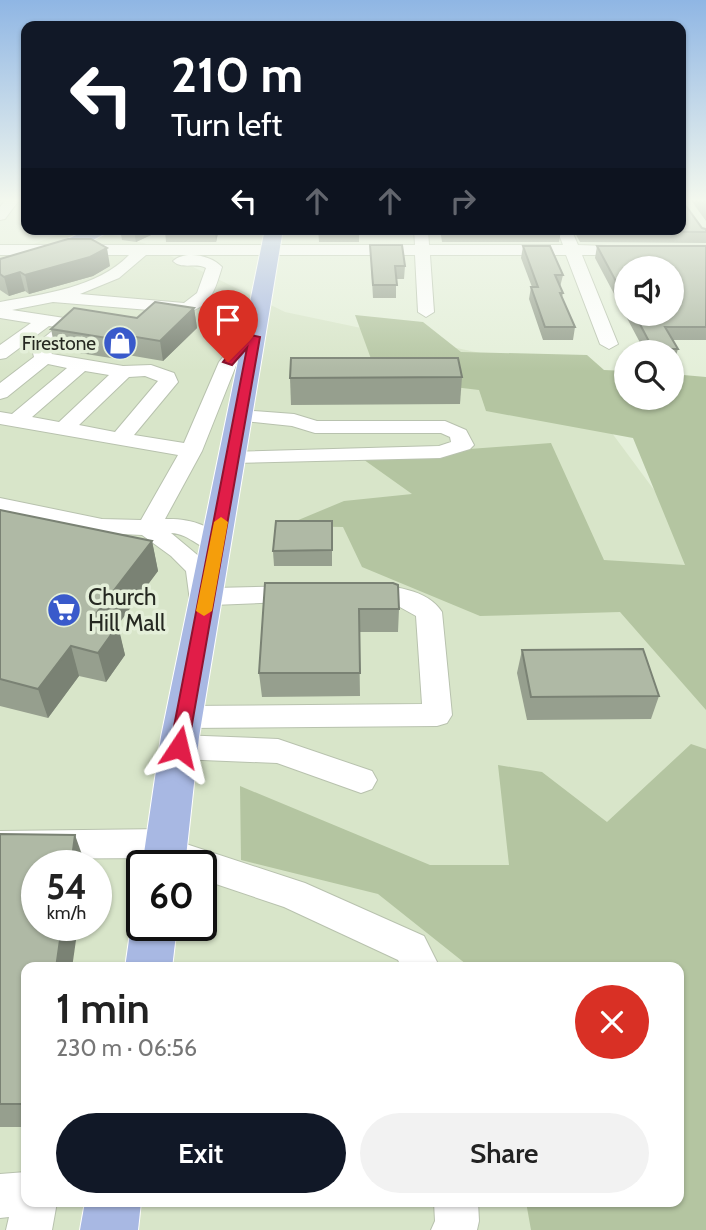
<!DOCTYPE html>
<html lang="en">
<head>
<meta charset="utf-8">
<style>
	:root { --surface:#fff; --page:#f2f2f2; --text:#222; --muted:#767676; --accent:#111827 }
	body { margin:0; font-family:Cabin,sans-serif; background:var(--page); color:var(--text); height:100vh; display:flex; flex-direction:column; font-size:26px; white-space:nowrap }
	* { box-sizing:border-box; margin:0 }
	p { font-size:23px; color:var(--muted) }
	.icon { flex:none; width:38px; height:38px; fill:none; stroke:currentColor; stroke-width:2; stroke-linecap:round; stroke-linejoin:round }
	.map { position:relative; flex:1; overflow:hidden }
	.panel { position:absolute; left:21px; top:962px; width:663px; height:245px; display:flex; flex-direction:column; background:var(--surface); border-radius:14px; box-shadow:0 2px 5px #0004 }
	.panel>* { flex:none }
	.top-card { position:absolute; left:21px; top:21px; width:665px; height:214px; border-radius:14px; box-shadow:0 2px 5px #0004; background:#111827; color:#fff; overflow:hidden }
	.fabs { position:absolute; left:614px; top:256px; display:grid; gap:14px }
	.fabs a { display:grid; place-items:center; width:70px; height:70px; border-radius:50%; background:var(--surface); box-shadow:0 2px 5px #0004; font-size:35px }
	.speed { position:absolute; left:21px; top:850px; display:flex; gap:14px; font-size:35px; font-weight:700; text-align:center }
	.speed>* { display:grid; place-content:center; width:91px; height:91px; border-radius:50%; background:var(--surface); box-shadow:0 2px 5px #0004; line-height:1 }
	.speed small { font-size:18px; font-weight:400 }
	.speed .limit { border:4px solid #111; border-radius:10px; background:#fff; color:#111 }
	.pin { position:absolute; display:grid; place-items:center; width:60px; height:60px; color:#fff; margin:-72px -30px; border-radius:50% 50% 50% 0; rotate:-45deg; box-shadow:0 0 7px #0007 }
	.pin .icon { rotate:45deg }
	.me { position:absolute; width:77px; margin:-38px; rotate:10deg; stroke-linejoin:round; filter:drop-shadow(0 0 5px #0008) }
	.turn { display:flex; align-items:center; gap:24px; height:147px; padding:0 35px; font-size:32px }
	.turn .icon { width:91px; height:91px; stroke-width:2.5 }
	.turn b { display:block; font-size:49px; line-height:60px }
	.lanes { display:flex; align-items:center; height:66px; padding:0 35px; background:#0003; justify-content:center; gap:35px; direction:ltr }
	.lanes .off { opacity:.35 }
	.round { display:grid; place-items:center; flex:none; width:74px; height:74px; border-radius:37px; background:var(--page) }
	.head { display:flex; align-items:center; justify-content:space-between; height:119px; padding:0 35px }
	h1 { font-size:42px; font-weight:600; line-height:52px }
	.action { display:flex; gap:14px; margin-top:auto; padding:14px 35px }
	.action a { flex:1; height:80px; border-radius:42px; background:var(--accent); color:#fff; font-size:28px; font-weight:600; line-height:80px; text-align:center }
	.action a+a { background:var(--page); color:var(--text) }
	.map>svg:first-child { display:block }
	.built { fill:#d8e5c9; fill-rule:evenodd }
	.green { fill:#b4c5a1 }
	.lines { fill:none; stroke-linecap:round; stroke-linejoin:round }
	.minor-casing { stroke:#b8c2ae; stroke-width:2 }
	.major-casing { stroke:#fff; stroke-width:2 }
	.minor { fill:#fff; fill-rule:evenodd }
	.major { fill:#a8b8e3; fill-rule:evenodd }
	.wall { fill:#969f8e; fill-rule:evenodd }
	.shaded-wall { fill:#7a8274 }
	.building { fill:#afb9a5; stroke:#7a8274; stroke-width:2 }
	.route { fill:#e11d48; stroke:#92132f; stroke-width:2 }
	.slow { fill:#f59e0b }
	.labels { text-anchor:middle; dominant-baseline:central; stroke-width:7; stroke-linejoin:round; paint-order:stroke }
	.far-poi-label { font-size:19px; fill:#252821; stroke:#e4efd9; text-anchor:end }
	.poi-label { font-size:23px; fill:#252821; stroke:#e4efd9; text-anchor:start }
</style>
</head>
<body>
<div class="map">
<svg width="706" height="1230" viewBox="0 0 706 1230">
	<rect width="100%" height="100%" fill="#e4efd9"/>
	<path class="built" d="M72,229H88L144,243L285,312L566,371L706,560V1230H0V257ZM37,866H96V926H37ZM142,866H201V926H142ZM26,968H679V1202H26Z"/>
	<g class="green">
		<polygon points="355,315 423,322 461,352 587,355 604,370 626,371 626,397 672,397 672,374 706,377 706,710 620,612 480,616 362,567 343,527 284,526 344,501 412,494 360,457 551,443 604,560 685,565 633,438 486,411 479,390 378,378"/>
		<polygon points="691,744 706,749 706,1230 531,1230 526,1202 679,1202 679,968 471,968 378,894 241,860 240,786 430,865 509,865 498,765 542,772 607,822"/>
	</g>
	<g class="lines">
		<g class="minor-casing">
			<g id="minor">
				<polygon points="6,199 20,199 5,219 0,220 0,207"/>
				<path d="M414,229H428L429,245H563L557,229H571L578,245L637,247L640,250L632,255H582L618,344L609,349L600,344L566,255H430L434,312L426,317L418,312L415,255H146L119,278L80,294L184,303L197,293L206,268C196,262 182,270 173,261C185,250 211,255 222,267C215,290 211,307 185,313L53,302L12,310L71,319L76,328L50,350L52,354L123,366L151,365L174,373L178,382L134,435L184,443L219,362L231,347L249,333H261L264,337L261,341L237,363L202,451L165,519C188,518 215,525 229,546L226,551C205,557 193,534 171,533L207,563L214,588L299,586L308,589L312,595L308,601L213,605L203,610L194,607L190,601L186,571L171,556L142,535L102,533L0,512V498L102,519L141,520L178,455L0,424V412L12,414L67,368L48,364L7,397L0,399V383L34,357L32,349L35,345L57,327L49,326L6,358L0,359V345L31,323L0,318V302C43,294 97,288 129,255H0V245H415ZM85,371L109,375L59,422L32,417ZM145,376L158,381L115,432L79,425L129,377Z"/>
				<polygon points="241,410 294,414 317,421 445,421 466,430 474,445 470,449 440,458 233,463 225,462 222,457 225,452 439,446 451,442 450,437 441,433 315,433 292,426 234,420 231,416 234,412"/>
				<path d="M366,585C390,585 428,589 442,612L452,715L447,723L437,726L184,728L174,725L169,717L174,709L184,706L422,704L416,616L389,601L357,599L353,593L357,587Z"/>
				<polygon points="179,735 278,739 372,771 377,780 372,789 361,793 277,763 179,759 168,755 164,747 168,739"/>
				<polygon points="166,829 178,833 183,843 305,883 424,936 440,968 402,968 398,960 284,907 201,879 201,866 164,866 153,862 151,858 0,859 0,831"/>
				<polygon points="26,1172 26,1202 57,1202 52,1230 6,1230 9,1217 0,1218 0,1174"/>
				<polygon points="434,1202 478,1202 479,1221 477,1230 431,1230 435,1221"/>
			</g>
		</g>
		<g class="major-casing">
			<g id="major">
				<polygon points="89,229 113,229 69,253 0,276 0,263 55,245"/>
				<polygon points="265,229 283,229 199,737 185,866 142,867 161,737"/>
				<polygon points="142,910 142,926 177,926 172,968 125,968 131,926 138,911"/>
				<polygon points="85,1202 141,1202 138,1230 80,1230"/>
			</g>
		</g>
		<use href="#minor" class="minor"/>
		<use href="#major" class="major"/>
	</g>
	<g class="wall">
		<polygon points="690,199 706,199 706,221"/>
		<polygon points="702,228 706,229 706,243 580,242 573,229 681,229"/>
		<polygon points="120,229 164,229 136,242 122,240"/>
		<polygon points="219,229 216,242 166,242 165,231"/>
		<polygon points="318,229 359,229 359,242 319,242"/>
		<polygon points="440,229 561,229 561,231 559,242 442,242"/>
		<polygon points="370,245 405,266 404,279 396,279 396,298 373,298"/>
		<polygon points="523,246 563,275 560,287 563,293 562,297 575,327 573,340 543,340 529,299 531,287 532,287 521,258"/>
		<path d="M597,246H706V340H673L678,349L674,362H672V352H645L595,258ZM626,268L672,313H626Z"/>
		<polygon points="0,259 110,266 93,276 29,294 25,291 9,296 0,290"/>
		<polygon points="194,308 197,328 163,361 122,354 117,359 55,349 51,329 137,318"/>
		<polygon points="462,377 460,404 291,405 290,378"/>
		<polygon points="0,510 152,541 158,571 117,625 125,655 106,682 79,676 48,718 0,706"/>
		<polygon points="332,521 332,566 274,566 273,551"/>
		<polygon points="265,583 399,609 398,632 359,632 360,696 262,697 259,673"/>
		<polygon points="522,650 659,696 651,719 527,720 517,673"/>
		<polygon points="0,834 85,863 85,866 37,866 26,968 26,1127 0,1127"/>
	</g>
	<g class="shaded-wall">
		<polygon points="138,229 164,229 136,242 134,231"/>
		<polygon points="215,229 219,229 216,242 215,231"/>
		<polygon points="107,248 110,266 93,276 29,294 25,275"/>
		<polygon points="20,272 25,291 9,296 4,277"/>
		<polygon points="194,308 197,328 163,361 160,341"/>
		<polygon points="118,334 122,354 117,359 113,339"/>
		<polygon points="152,541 158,571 100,649 92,619"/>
		<polygon points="118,625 125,655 106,682 98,653"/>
		<polygon points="71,646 79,676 48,718 38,689"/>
		<polygon points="75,835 85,863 85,866 71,866"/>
		<polygon points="62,926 78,926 72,968 56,968"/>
	</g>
	<g class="building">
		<polygon points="681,199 702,228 706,229 706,232 582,231 581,229 681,229"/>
		<polygon points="166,229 215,229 215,231 165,231"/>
		<rect x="443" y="229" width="118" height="2"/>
		<polygon points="68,239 91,239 107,248 90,257 25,275 20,272 4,277 0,274 0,259"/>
		<polygon points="370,245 402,245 405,266 395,266 397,285 373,285"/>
		<polygon points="523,246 550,246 563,275 555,275 563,293 560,293 575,327 545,327 531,287 538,287"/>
		<polygon points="597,246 706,246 706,327 665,327 678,349 653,349 634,313 672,313 672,268 626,268 626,300"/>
		<polygon points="155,302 194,308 160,341 118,334 113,339 51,329 74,308 137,318"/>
		<polygon points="291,358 458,358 462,377 290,378"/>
		<polygon points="0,510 152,541 92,619 118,625 98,653 71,646 38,689 0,679"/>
		<polygon points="276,521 332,521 332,550 273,551"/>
		<polygon points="265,583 393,583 398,585 399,609 359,609 360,673 259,673"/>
		<polygon points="643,649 659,696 531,697 522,650"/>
		<polygon points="0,834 75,835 71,866 37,866 37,926 62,926 56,968 26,968 26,1104 0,1104"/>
	</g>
	<linearGradient id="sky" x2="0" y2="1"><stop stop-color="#8fb6e4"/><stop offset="0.54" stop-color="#f3f8ee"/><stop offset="1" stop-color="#f3f8ee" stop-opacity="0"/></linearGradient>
	<rect width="706" height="371" fill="url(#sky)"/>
	<polygon class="route" points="251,335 260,337 188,747 186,752 179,754 173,752 170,747 247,348 232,365 223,362 233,349"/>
	<polygon class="slow" points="221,517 228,522 212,611 204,616 196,611 214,522"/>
	<defs>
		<g id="shop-disc" transform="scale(1.75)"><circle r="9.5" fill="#395acb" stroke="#e4efd9"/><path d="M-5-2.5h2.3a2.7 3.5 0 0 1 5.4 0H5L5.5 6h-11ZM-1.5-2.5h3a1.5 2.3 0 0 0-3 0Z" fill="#fff"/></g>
		<g id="supermarket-disc" transform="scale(1.75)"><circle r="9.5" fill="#395acb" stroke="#e4efd9"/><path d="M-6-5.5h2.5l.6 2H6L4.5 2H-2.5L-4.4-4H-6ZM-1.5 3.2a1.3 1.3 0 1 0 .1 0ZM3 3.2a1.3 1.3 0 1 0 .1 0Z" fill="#fff"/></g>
	</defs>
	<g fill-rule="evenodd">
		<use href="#shop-disc" x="120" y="343"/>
		<use href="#supermarket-disc" x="64" y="610"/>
	</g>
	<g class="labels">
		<g class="far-poi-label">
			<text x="96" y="343">Firestone</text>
		</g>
		<g class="poi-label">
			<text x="88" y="597">Church<tspan x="88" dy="26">Hill Mall</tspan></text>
		</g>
	</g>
</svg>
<div class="fabs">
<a><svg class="icon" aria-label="sound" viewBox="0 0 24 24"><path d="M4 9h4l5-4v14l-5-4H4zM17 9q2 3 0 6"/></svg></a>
<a><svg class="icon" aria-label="search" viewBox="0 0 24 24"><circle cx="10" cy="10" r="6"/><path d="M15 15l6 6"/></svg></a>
</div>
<div class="speed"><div>54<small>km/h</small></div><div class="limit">60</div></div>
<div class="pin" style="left:228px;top:362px;background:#d93025"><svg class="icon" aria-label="arrive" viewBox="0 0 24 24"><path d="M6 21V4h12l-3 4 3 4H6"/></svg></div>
<svg class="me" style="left:179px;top:747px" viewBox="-20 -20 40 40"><path d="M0-17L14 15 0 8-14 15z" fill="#e11d48" stroke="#fff" stroke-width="4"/></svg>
<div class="top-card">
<div class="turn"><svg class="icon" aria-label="left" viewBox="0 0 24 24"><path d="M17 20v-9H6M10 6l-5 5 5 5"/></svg><div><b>210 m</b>Turn left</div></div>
<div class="lanes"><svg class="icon" aria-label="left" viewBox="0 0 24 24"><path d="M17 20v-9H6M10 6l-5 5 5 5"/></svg><svg class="icon off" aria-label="ahead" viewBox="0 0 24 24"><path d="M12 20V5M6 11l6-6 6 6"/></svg><svg class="icon off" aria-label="ahead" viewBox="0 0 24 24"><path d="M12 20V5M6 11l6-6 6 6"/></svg><svg class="icon off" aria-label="right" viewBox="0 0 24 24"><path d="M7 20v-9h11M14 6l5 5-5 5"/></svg></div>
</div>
<section class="panel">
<div class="head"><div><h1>1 min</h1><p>230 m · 06:56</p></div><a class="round" style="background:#d93025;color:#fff"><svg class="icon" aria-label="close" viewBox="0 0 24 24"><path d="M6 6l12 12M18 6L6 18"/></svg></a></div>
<div class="action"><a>Exit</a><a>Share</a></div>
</section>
</div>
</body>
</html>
